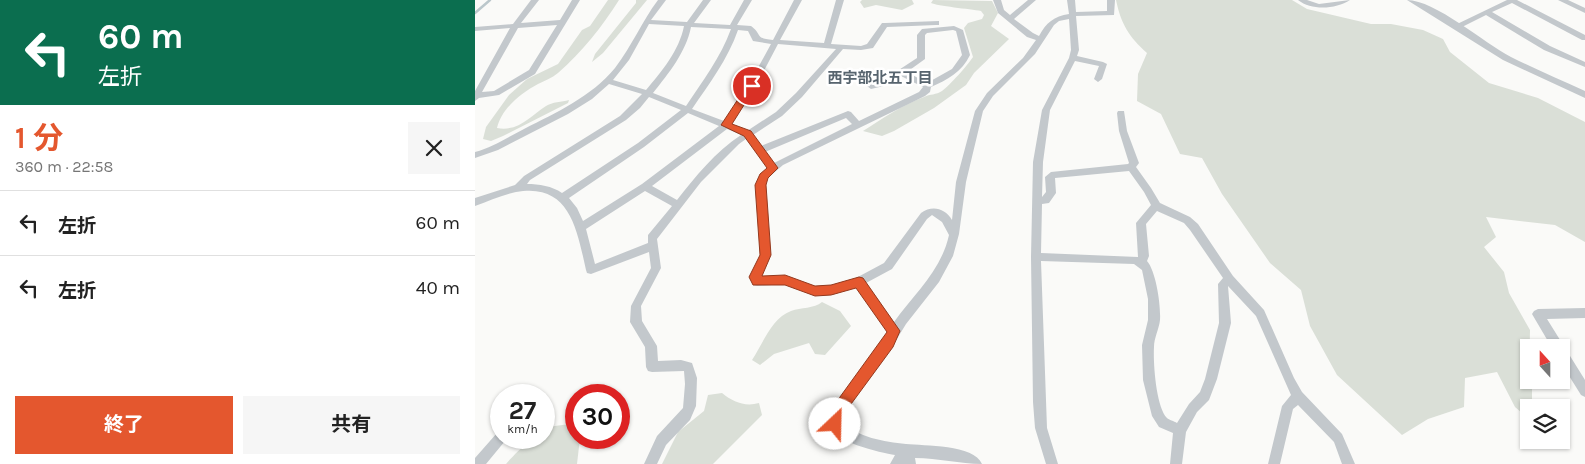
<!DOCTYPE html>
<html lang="ja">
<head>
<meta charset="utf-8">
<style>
	:root { --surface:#fff; --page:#f6f6f6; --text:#222; --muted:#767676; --line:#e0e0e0; --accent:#e4572e }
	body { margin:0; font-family:Karla,"Noto Sans JP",sans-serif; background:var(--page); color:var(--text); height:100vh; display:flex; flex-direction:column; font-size:19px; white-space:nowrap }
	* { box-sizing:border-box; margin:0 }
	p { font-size:16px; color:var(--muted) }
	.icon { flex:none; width:28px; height:28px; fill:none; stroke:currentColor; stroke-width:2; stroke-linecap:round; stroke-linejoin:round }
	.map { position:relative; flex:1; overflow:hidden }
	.details { display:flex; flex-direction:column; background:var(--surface); width:475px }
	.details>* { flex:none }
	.banner { background:#0b6e4f; color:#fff; overflow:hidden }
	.needle { width:32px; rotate:339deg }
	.fabs { position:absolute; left:1045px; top:339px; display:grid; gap:10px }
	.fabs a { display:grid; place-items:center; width:50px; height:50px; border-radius:0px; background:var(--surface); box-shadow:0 1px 4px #0004; font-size:25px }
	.speed { position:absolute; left:15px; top:384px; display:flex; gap:10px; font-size:25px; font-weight:700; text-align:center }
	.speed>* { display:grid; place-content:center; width:65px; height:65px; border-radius:50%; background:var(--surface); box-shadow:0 1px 4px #0004; line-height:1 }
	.speed small { font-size:12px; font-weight:400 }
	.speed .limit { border:8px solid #d22; background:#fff; color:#111 }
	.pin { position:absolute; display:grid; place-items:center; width:42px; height:42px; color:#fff; margin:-21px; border:2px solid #fff; border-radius:50%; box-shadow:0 1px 5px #0007 }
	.me { position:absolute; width:55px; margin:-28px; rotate:24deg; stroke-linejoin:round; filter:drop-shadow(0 0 4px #0008) }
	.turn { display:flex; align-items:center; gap:18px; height:105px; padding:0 15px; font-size:22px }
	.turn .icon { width:65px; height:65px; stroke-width:2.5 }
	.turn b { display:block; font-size:35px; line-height:42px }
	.round { display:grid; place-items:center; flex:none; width:52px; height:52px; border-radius:0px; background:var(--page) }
	.overview { display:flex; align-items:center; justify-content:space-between; height:85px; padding:0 15px }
	h1 { font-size:30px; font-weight:700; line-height:38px; color:var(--accent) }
	.button { display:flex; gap:10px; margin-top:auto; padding:10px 15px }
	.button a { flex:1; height:58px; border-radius:0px; background:var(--accent); color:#fff; font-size:20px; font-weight:700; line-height:58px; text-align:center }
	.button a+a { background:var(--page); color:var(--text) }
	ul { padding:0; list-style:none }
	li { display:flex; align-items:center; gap:15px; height:65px; padding:0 15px; border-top:1px solid var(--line) }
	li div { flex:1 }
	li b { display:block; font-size:19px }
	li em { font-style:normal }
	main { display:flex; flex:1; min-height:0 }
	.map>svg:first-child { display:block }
	.green { fill:#dadfd7 }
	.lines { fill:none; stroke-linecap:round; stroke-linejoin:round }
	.stream { stroke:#bbc7cb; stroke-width:2.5 }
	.minor { fill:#c3c8cc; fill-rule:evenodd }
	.tertiary { fill:#c3c8cc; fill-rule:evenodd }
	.route { fill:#e4572e; stroke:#94391e }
	.labels { text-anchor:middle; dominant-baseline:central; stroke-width:5; stroke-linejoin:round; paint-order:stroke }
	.neighbourhood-label { font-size:15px; font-weight:bold; fill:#57646e; stroke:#fff }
</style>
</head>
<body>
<main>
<section class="details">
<div class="banner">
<div class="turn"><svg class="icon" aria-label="left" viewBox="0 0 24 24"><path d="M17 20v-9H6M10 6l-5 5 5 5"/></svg><div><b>60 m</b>左折</div></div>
</div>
<div class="overview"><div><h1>1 分</h1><p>360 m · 22:58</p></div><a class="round"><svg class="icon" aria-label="close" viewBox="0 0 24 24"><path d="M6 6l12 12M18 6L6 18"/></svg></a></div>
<ul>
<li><svg class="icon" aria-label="left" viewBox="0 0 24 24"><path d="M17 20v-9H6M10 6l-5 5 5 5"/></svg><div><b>左折</b></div><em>60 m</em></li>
<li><svg class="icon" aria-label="left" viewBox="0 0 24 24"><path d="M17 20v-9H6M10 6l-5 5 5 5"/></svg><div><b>左折</b></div><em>40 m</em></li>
</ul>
<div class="button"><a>終了</a><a>共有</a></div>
</section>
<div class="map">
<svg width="1110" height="464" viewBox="0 0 1110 464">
	<rect width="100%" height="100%" fill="#fafaf8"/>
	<g class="green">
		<path d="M133,0H144C127,27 107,52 83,73C77,78 69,81 63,84C46,93 26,109 22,128C44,132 55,116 71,106C77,102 87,102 94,100L93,103L28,136L16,141L8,139L11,127L34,95L52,79L83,64L107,30L115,26Z"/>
		<polygon points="161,0 172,0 128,53 117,62 120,54 161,3"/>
		<polygon points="387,0 437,0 439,4 427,10 401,5 389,8 385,2"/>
		<path d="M458,0L517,1L523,13L516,26L534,39L499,73L491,85L459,108L419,131L407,136L388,131C407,119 427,105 449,97C455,94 461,95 467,91C475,85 492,66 498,57L489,28L493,23L507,19L509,15L506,11C495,9 462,6 456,3Z"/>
		<path d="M641,0H817L832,9L896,24H916L948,30L968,39L975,52L1014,83L1063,98L1110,122V242L1080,225L1011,217L1021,237L1009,247L1029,272L1034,293L1055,330L1054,380H1057V407L1054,408V419L1040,407L1022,372L990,378L989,407L953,419L927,435L862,375L835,326L826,290L795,263L747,194L727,158L705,154L686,114L662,101L663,74L672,53C654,37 646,24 641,0Z"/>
		<path d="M347,302L365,311L376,326L350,355L340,354L334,343L299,354L285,365L277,360C288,343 297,318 316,311C326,307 339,309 347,302Z"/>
		<path d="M247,393C258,402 270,407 284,403L287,415L238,464H187L203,432L229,411L233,395Z"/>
		<path d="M95,424L101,431V438H105L102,464H31C40,454 54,438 69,438L72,427Z"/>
	</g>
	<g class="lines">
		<polyline class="stream" points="0,13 15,0"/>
		<g class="minor">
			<path d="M56,0H64L46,23L85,20L97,0H105L60,74L24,95L4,98L0,101V91L35,28L0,31V27L38,24ZM82,25L54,70L19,91L7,92L43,28Z"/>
			<path d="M183,0H191L176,20L212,22L228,0H236L219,23L255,25L269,0H277L262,25L276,26C288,35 279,38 298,40L319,0H327L305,40L349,43L361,0H369L356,44L386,46L392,44L407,23H410L464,21V25H461L412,27L398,48L386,50L368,49L327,97L307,116L278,135L286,146L373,111L376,112L384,121L444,92L448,87L426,76L413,85L396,89L392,86L393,84L407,81L442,58V35L447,29L479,26L488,30L495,55C487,72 472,80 456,87L455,92L450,96L308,165L293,178L291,185L295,255L285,277L310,276L340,286L357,285L381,278L409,263L446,213C457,205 470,208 477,220L481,182L500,111L512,93L548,58L561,40L552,37L523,13L518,0H526L529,10L535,15L553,0H561L539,19L558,33L564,36C571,23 579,16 594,14L592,0H600L601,12L632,11V0H640L639,15L601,16L604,50L602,56L628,62L632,64L627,79L623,82L619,79L624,66L600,61L575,110L568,162L567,197L571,192L570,177L576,172L653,164L654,163L644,131L642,113L643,111H649L652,131L664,163L661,167L676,188L685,203L715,217L723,224L758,276L789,310L819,378L827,392L867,434L880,464H867L859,442L823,405L818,409L805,464H793L807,406L816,395L781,316L753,286L756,323L742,379L734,400L722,412L711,432L707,464H695L698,433L684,427L677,416L668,380L667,345L673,320V299L667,270L659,264L566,261L572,428L583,464H571L560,428L558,402L556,257L558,162L567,110L594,58L596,50L594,19L584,21L579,25L560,54L518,96L508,111L491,182L484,234L478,256L464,282L431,324L417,347L367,415L366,422C383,437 409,442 431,444C449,446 499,444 507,464C485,464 463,458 440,458L441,464H415L420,455C406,453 355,441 353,424C352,420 355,413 357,409L413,332L382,287L357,295L340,296L310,284L282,286L278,285L275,277L285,255L281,185L286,174L293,168L271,139L264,144L226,182L182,239L186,268L166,306L167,321L182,346L183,361L206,360L217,363L222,378L221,406L215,420L191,445L182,464H169L182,436L208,408L210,384L209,371L177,372L173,371L171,367L170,347L155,322L156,306L176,268L174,252L116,274L112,273L111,270C102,230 95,182 41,192C27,195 14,201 0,206V198L40,185L49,176L145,116L167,94L134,84L117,99L93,114L23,150L0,158V152C18,147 33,137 49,129C82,112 116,97 140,68C157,46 167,21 183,0ZM174,24L209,26C204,51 187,71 171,90L138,80L154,60ZM216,27L256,29C246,57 227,82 211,106L178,93C194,73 211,52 216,27ZM263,30L273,31L278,41L296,44L273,86L249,121L217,109C234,84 253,59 263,30ZM478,30L481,31L487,55L477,69L452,83L432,72L450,59V35L452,33ZM303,44L361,49L321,93L301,112L272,131L256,124L281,86ZM174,97L206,110L163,143L87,193C77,186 64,184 52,184L55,180L151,120L165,108ZM213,113L244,126L167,184L108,221L102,208L94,198L169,147ZM371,118L377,124L299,163L290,152ZM252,129L266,135C241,151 220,177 202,200L177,186ZM654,171L669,192L676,205L661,223L663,257L566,253L567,204L574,203L581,193L580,178ZM170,191L197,206L173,235V243L120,264L111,229ZM682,211L709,223L715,230L748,278L743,284L744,323L730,379L725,392L714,404L702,423C699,421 694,420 692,418C681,407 678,362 679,347C679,338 684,329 685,320C686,306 681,271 672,261L674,256L671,224ZM457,215L467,222L474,235C466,271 440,293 419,322L391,283L417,269L452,219Z"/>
			<path d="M823,0H832L844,4L875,0C861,9 837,11 823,0Z"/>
			<polygon points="1032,0 1042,0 1110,35 1110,40 1107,40 1037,3 1017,12 1075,46 1110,62 1110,67 1069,50 1011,15 985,28 979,28 978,26"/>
			<polygon points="1083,0 1093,0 1110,8 1110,13"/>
			<polygon points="1110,308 1110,318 1072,319 1110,380 1110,397 1106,395 1086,363 1086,348 1077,348 1057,314 1059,311 1063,309"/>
			<polygon points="26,431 26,438 32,438 30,441 11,464 0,464 0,458 22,433"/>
		</g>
		<path class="tertiary" d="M932,0C960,0 1009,43 1036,57C1060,69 1085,80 1110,91V98L1028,60Z"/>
	</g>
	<polygon class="route" points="277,83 281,86 257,124 276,131 303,168 293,178 291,185 296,255 287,276 310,275 340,286 356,285 384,277 388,278 425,331 418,347 368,415 365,429 360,431 354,429 352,424 357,408 412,332 381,288 356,295 340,296 310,285 278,285 274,277 285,255 280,185 285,174 292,168 269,136 246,125 273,84"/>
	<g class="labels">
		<g class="neighbourhood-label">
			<text x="405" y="78">西宇部北五丁目</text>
		</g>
	</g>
</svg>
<div class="fabs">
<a><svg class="needle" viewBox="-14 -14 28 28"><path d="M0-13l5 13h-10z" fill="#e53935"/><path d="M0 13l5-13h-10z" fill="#767676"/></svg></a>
<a><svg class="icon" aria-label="layers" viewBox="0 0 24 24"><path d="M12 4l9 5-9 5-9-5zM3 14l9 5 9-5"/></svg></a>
</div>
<div class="speed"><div>27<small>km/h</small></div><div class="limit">30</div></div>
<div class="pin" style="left:277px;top:86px;background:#d93025"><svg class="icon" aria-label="arrive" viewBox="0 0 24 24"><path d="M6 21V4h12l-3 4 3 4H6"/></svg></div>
<svg class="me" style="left:360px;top:424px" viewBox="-20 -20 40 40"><circle r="19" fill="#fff"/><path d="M0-13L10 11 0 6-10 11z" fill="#e4572e"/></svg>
</div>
</main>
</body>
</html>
